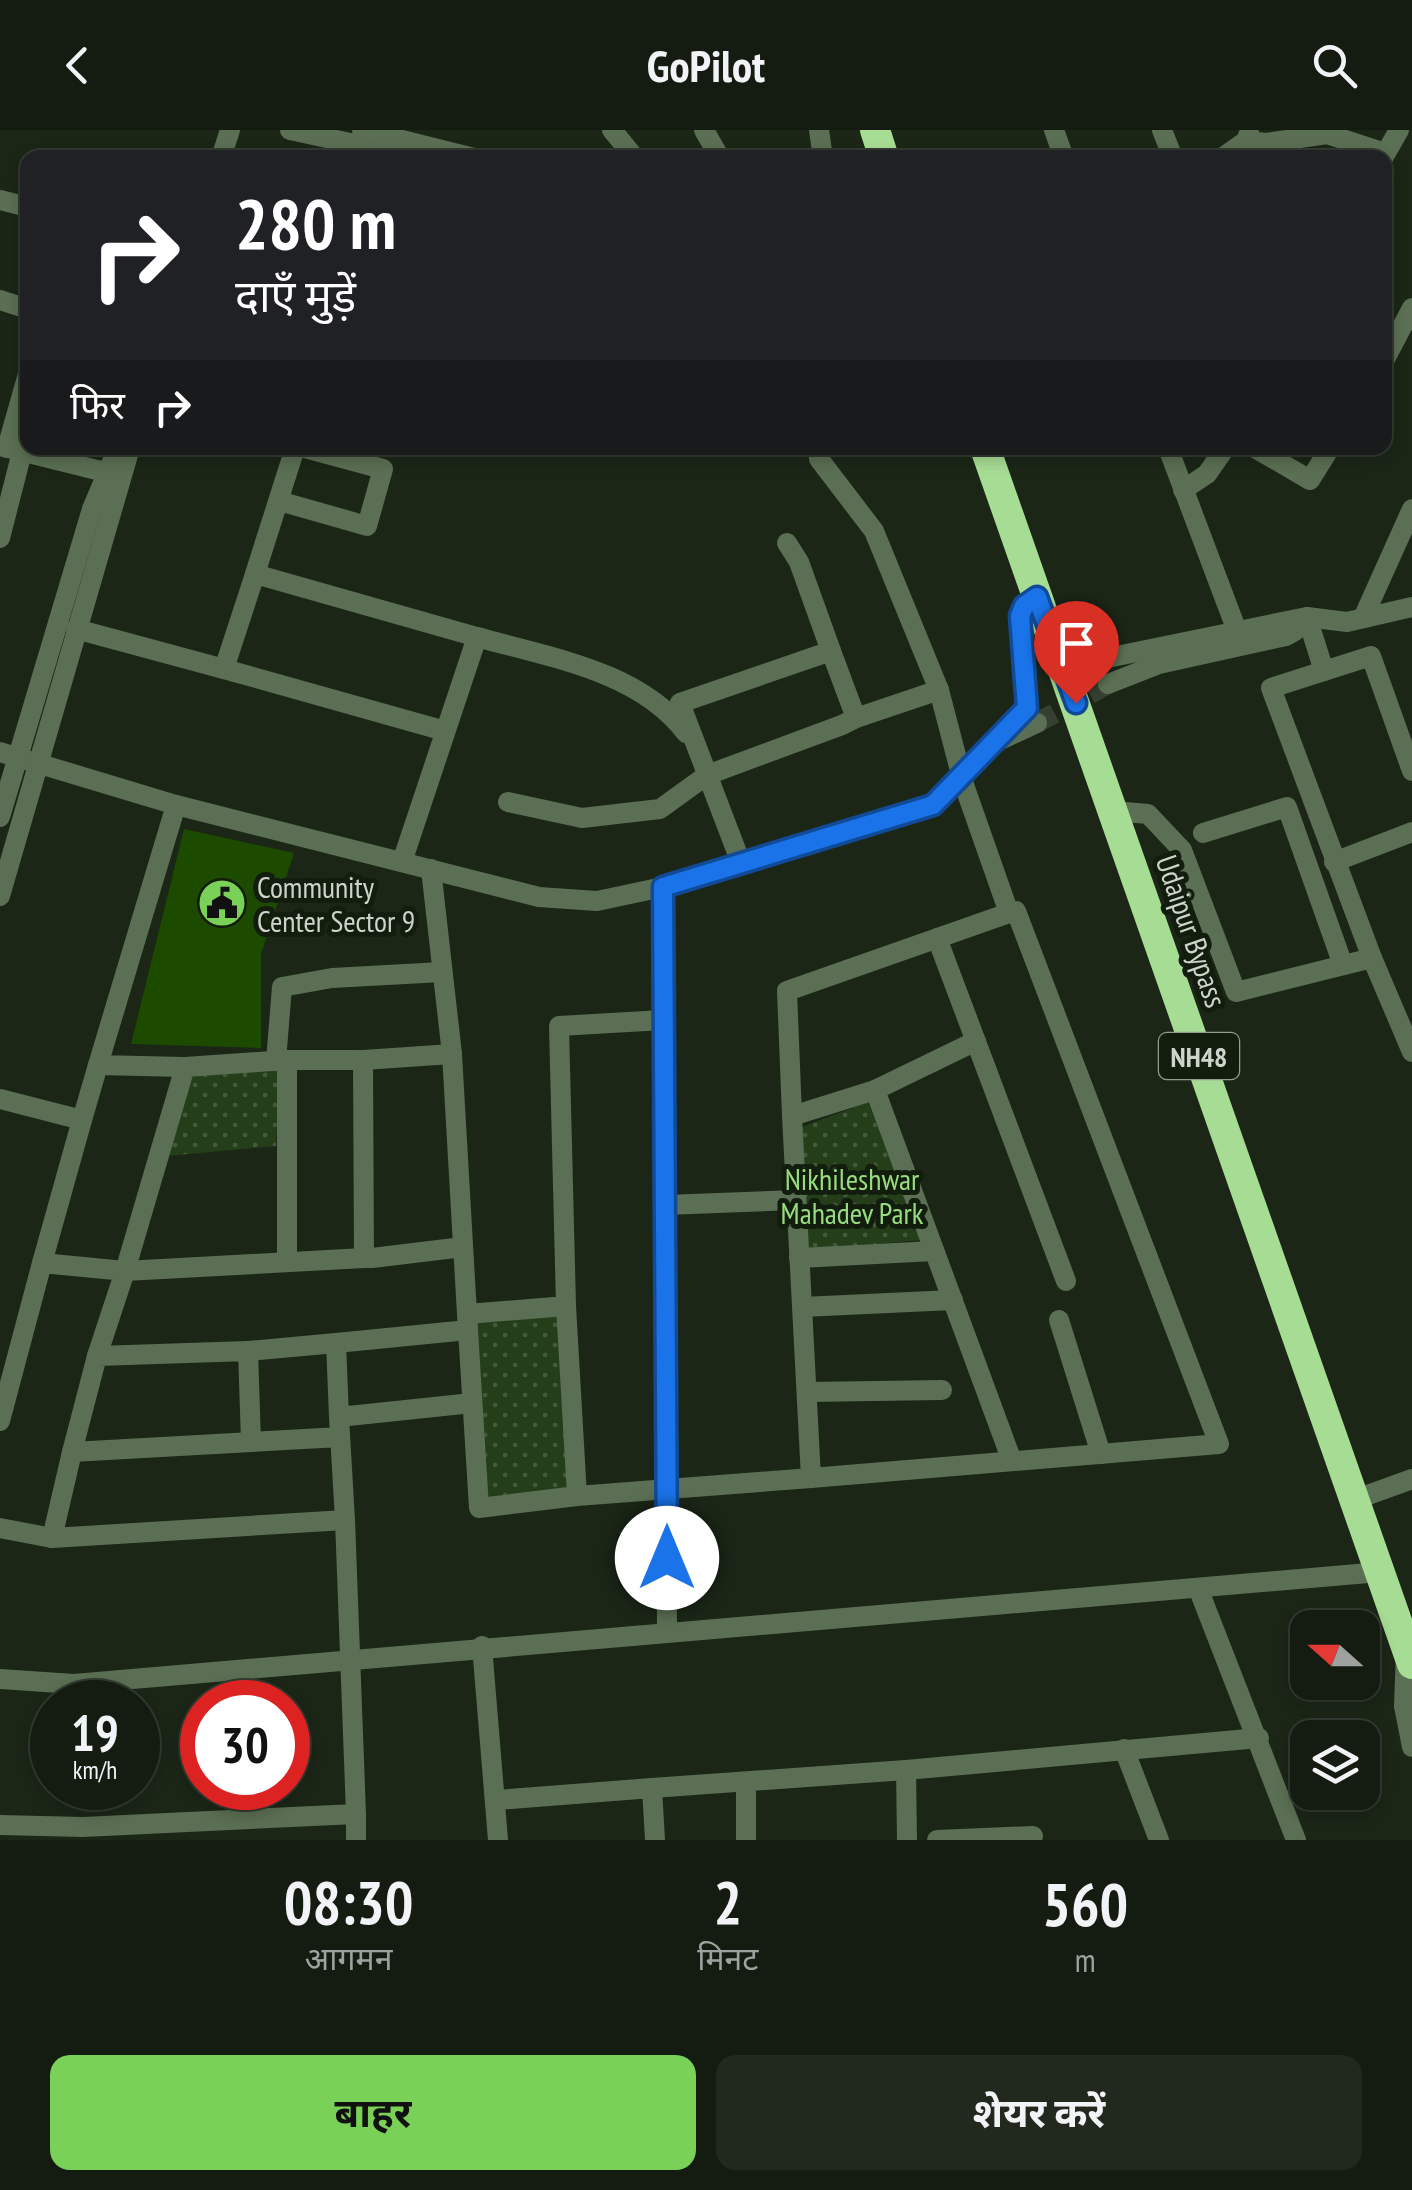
<!DOCTYPE html>
<html lang="hi">
<head>
<meta charset="utf-8">
<style>
	:root { --surface:#141c11; --page:#21291f; --text:#f1f3f6; --muted:#9da19f; --line:#333a31; --accent:#7ad157 }
	body { margin:0; font-family:"PT Sans Narrow","Noto Sans Devanagari",sans-serif; background:var(--page); color:var(--text); height:100vh; display:flex; flex-direction:column; font-size:38px; white-space:nowrap }
	* { box-sizing:border-box; margin:0 }
	p { font-size:32px; color:var(--muted) }
	.icon { flex:none; width:55px; height:55px; fill:none; stroke:currentColor; stroke-width:2; stroke-linecap:round; stroke-linejoin:round }
	.map { position:relative; height:1710px; overflow:hidden }
	.sheet { display:flex; flex-direction:column; background:var(--surface); flex:1 }
	.sheet>* { flex:none }
	.guide { position:absolute; left:20px; top:20px; width:1372px; height:305px; border-radius:20px; box-shadow:0 5px 15px #0003,0 0 0 2px var(--line); background:#202124; color:#fff; overflow:hidden }
	.needle { width:65px; rotate:291deg }
	.fabs { position:absolute; left:1290px; top:1480px; display:grid; gap:20px }
	.fabs a { display:grid; place-items:center; width:90px; height:90px; border-radius:20px; background:var(--surface); box-shadow:0 5px 15px #0003,0 0 0 2px var(--line); font-size:50px }
	.speed { position:absolute; left:30px; top:1550px; display:flex; gap:20px; font-size:50px; font-weight:700; text-align:center }
	.speed>* { display:grid; place-content:center; width:130px; height:130px; border-radius:50%; background:var(--surface); box-shadow:0 5px 15px #0003,0 0 0 2px var(--line); line-height:1 }
	.speed small { font-size:25px; font-weight:400 }
	.speed .limit { border:15px solid #d22; background:#fff; color:#111 }
	.pin { position:absolute; display:grid; place-items:center; width:85px; height:85px; color:#fff; margin:-102px -42px; border-radius:50% 50% 50% 0; rotate:-45deg; box-shadow:0 0 10px #0007 }
	.pin .icon { rotate:45deg }
	.me { position:absolute; width:110px; margin:-55px; rotate:0deg; stroke-linejoin:round; filter:drop-shadow(0 0 8px #0008) }
	.turn { display:flex; align-items:center; gap:35px; height:210px; padding:0 50px; font-size:45px }
	.turn .icon { width:130px; height:130px; stroke-width:2.5 }
	.turn b { display:block; font-size:70px; line-height:85px }
	.then { display:flex; align-items:center; height:95px; padding:0 50px; background:#0003; gap:20px; font-size:38px }
	.eta { display:flex; justify-content:space-evenly; align-items:center; height:170px; text-align:center }
	.eta b { font-size:60px; font-weight:700; line-height:70px }
	.primary-button { display:flex; gap:20px; margin-top:auto; padding:20px 50px }
	.primary-button a { flex:1; height:115px; border-radius:20px; background:var(--accent); color:#111; font-size:40px; font-weight:700; line-height:115px; text-align:center }
	.primary-button a+a { background:var(--page); color:var(--text) }
	header { display:flex; justify-content:space-between; align-items:center; height:130px; padding:0 50px; background:var(--surface); font-size:45px; font-weight:700 }
	.map>svg:first-child { display:block }
	.park { fill:url(#park-dots) }
	.building { fill:#1c4b00 }
	.lines { fill:none; stroke-linecap:round; stroke-linejoin:round }
	.minor-tunnel { stroke:#364032; stroke-width:20; stroke-dasharray:20 10; stroke-linecap:butt }
	.minor { stroke:#5a6f53; stroke-width:20 }
	.highway { stroke:#a7dc94; stroke-width:30 }
	.route-casing { stroke:#114b97; stroke-width:25 }
	.route { stroke:#1a73e8; stroke-width:18 }
	.labels { text-anchor:middle; dominant-baseline:central; stroke-width:10; stroke-linejoin:round; paint-order:stroke }
	.shield { fill:#121d0e; stroke:#959d92; stroke-width:2.5 }
	.shield-label { font-size:28px; font-weight:bold; fill:#cdd4cb }
	.poi-label { font-size:30px; fill:#cdd4cb; stroke:#121d0e; text-anchor:start }
	.street-label { font-size:30px; fill:#cdd4cb; stroke:#121d0e }
	.park-label { font-size:30px; fill:#98dc7f; stroke:#121d0e }
</style>
</head>
<body>
<header><svg class="icon" aria-label="back" viewBox="0 0 24 24"><path d="M15 5l-7 7 7 7"/></svg>GoPilot<svg class="icon" aria-label="search" viewBox="0 0 24 24"><circle cx="10" cy="10" r="6"/><path d="M15 15l6 6"/></svg></header>
<div class="map">
<svg width="1412" height="1710" viewBox="0 0 1412 1710">
	<defs>
		<pattern id="park-dots" width="8" height="8" patternUnits="userSpaceOnUse" patternTransform="scale(2.5)"><rect width="8" height="8" fill="#243e1a"/><path d="M2 2h.1M6 6h.1" fill="none" stroke="#43593a" stroke-width="1.8" stroke-linecap="round"/></pattern>
	</defs>
	<rect width="100%" height="100%" fill="#1b2617"/>
	<g class="park">
		<polygon points="279,938 276,1016 167,1026 188,945"/>
		<polygon points="868,972 923,1110 801,1120 802,997"/>
		<polygon points="561,1183 572,1360 479,1370 472,1184"/>
	</g>
	<polygon class="building" points="184,699 294,723 261,824 261,918 131,914"/>
	<g class="lines">
		<polyline class="minor-tunnel" points="1037,593 1108,554"/>
		<g class="minor">
			<polyline points="290,0 419,28"/>
			<polyline points="362,0 474,28"/>
			<polyline points="612,0 635,28"/>
			<polyline points="704,0 720,28"/>
			<polyline points="819,0 823,28"/>
			<polyline points="1054,0 1064,28"/>
			<polyline points="1162,0 1173,28"/>
			<polyline points="1246,11 1266,13 1327,4 1385,23"/>
			<polyline points="221,28 230,0"/>
			<polyline points="1222,28 1246,11 1249,3"/>
			<polyline points="1383,28 1399,0"/>
			<polyline points="0,70 28,77"/>
			<polyline points="0,170 28,179"/>
			<polyline points="1385,229 1412,178"/>
			<polyline points="0,316 109,343"/>
			<polyline points="7,318 28,244"/>
			<polyline points="820,318 819,329 874,401 939,560 856,588"/>
			<polyline points="1168,318 1237,501"/>
			<polyline points="1255,318 1310,350 1330,318"/>
			<polyline points="1183,360 1207,344 1225,318"/>
			<polyline points="279,371 367,396 383,339 305,318"/>
			<polyline points="0,408 22,322"/>
			<polyline points="787,413 799,432 831,521"/>
			<polyline points="255,444 295,318"/>
			<polyline points="1307,487 1324,541"/>
			<polyline points="1363,488 1412,379"/>
			<polyline points="76,499 224,539"/>
			<polyline points="1063,537 1307,487 1347,492 1412,477"/>
			<polyline points="1108,554 1159,534 1286,506 1295,501 1294,490"/>
			<polyline points="445,601 224,539 255,444 477,507"/>
			<polyline points="998,611 1037,593"/>
			<polyline points="0,622 176,675 539,767 597,771 663,757 933,675 1027,578 1020,486 1024,476 1037,467"/>
			<polyline points="508,672 582,688 660,679 707,645 842,595 856,588 831,521 680,573 741,733"/>
			<polyline points="176,675 98,935 185,937"/>
			<polyline points="1113,681 1148,684 1182,720 1236,862 1372,828 1412,922"/>
			<polyline points="0,687 92,379 114,327"/>
			<polyline points="1203,703 1287,677 1343,835"/>
			<path d="M402,732L477,507C548,527 640,541 686,603"/>
			<polyline points="1334,732 1412,702"/>
			<polyline points="431,739 452,924 467,1184 566,1176 559,896 663,890"/>
			<polyline points="663,757 667,1501"/>
			<polyline points="0,766 130,318"/>
			<polyline points="937,808 1066,1151"/>
			<polyline points="1372,828 1271,558 1371,526 1412,641"/>
			<polyline points="976,911 875,960 792,986 811,1348 1219,1314 1016,781 1009,783"/>
			<polyline points="287,930 363,930"/>
			<polyline points="276,931 282,857 332,848 442,842"/>
			<polyline points="875,960 1012,1331"/>
			<polyline points="0,969 82,990 98,935"/>
			<polyline points="792,986 787,861 1009,783 963,652 939,560"/>
			<polyline points="82,990 42,1133 125,1141 97,1226"/>
			<polyline points="665,1075 796,1070"/>
			<polyline points="364,1128 363,930 452,924"/>
			<polyline points="799,1128 934,1121"/>
			<polyline points="287,1132 287,930 185,937 125,1141 364,1128 372,1128 463,1117"/>
			<polyline points="802,1177 953,1170"/>
			<polyline points="467,1184 479,1378 577,1366 566,1176"/>
			<polyline points="1059,1190 1101,1324"/>
			<polyline points="468,1200 336,1213 339,1287 472,1273"/>
			<polyline points="248,1221 336,1213"/>
			<polyline points="807,1262 942,1260"/>
			<polyline points="339,1287 345,1390 52,1408 72,1322 340,1307"/>
			<polyline points="0,1291 42,1133"/>
			<polyline points="72,1322 97,1226 248,1221 251,1312"/>
			<polyline points="577,1366 811,1348"/>
			<polyline points="1354,1370 1412,1349"/>
			<polyline points="0,1398 52,1408"/>
			<polyline points="1198,1458 1296,1710"/>
			<polyline points="482,1516 498,1710"/>
			<polyline points="1406,1520 1404,1576 1412,1617"/>
			<polyline points="0,1549 74,1554 1380,1442"/>
			<polyline points="1124,1619 1159,1710"/>
			<polyline points="906,1640 1259,1608"/>
			<polyline points="652,1658 906,1640 907,1710"/>
			<polyline points="497,1670 652,1658 655,1710"/>
			<polyline points="0,1695 83,1697 356,1684 345,1390"/>
			<polyline points="356,1710 356,1684"/>
			<polyline points="746,1710 746,1652"/>
			<polyline points="937,1710 1033,1706"/>
		</g>
		<g class="highway">
			<polyline points="875,0 884,28"/>
			<polyline points="985,318 1412,1534"/>
		</g>
	</g>
	<g class="lines">
		<g class="route-casing">
			<polyline id="route" points="667,1428 663,757 933,675 1027,578 1020,486 1024,476 1037,467 1076,573"/>
		</g>
		<use href="#route" class="route"/>
	</g>
	<defs>
		<g id="civic-disc" transform="scale(2.5)"><circle r="9.5" fill="#7ad157" stroke="#121d0e"/><path d="M-.6-6.5H3V-4.5H.6V-3L4-1V1h2V6H-6V1h2V-1L-.6-3ZM-1.2 2.5V6h2.4V2.5Z" fill="#111"/></g>
	</defs>
	<g fill-rule="evenodd">
		<use href="#civic-disc" x="222" y="773"/>
	</g>
	<g class="labels">
		<rect class="shield" x="1159" y="903" width="80" height="46" rx="8"/>
		<g class="shield-label">
			<text x="1199" y="926">NH48</text>
		</g>
		<g class="poi-label">
			<text x="257" y="756">Community<tspan x="257" dy="34">Center Sector 9</tspan></text>
		</g>
		<g class="street-label">
			<text transform="translate(1192 801) rotate(71)">Udaipur Bypass</text>
		</g>
		<g class="park-label">
			<text x="852" y="1048">Nikhileshwar<tspan x="852" dy="34">Mahadev Park</tspan></text>
		</g>
	</g>
</svg>
<div class="fabs">
<a><svg class="needle" viewBox="-14 -14 28 28"><path d="M0-13l5 13h-10z" fill="#e53935"/><path d="M0 13l5-13h-10z" fill="#9da19f"/></svg></a>
<a><svg class="icon" aria-label="layers" viewBox="0 0 24 24"><path d="M12 4l9 5-9 5-9-5zM3 14l9 5 9-5"/></svg></a>
</div>
<div class="speed"><div>19<small>km/h</small></div><div class="limit">30</div></div>
<div class="pin" style="left:1076px;top:573px;background:#d93025"><svg class="icon" aria-label="arrive" viewBox="0 0 24 24"><path d="M6 21V4h12l-3 4 3 4H6"/></svg></div>
<svg class="me" style="left:667px;top:1428px" viewBox="-20 -20 40 40"><circle r="19" fill="#fff"/><path d="M0-13L10 11 0 6-10 11z" fill="#1a73e8"/></svg>
<div class="guide">
<div class="turn"><svg class="icon" aria-label="right" viewBox="0 0 24 24"><path d="M7 20v-9h11M14 6l5 5-5 5"/></svg><div><b>280 m</b>दाएँ मुड़ें</div></div>
<div class="then">फिर<svg class="icon" aria-label="right" viewBox="0 0 24 24"><path d="M7 20v-9h11M14 6l5 5-5 5"/></svg></div>
</div>
</div>
<section class="sheet">
<div class="eta">
<div><b>08:30</b><p>आगमन</p></div>
<div><b>2</b><p>मिनट</p></div>
<div><b>560</b><p>m</p></div>
</div>
<div class="primary-button"><a>बाहर</a><a>शेयर करें</a></div>
</section>
</body>
</html>
